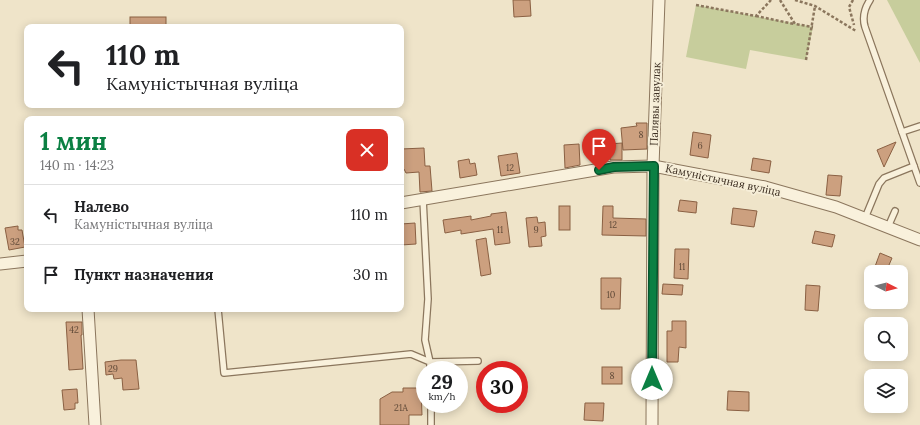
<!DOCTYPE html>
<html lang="ru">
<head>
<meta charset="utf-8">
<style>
	:root { --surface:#fff; --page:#f2f2f2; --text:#202124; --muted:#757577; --line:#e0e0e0; --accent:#0b8043 }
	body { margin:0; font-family:Lora,serif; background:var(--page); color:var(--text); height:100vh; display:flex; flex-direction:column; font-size:15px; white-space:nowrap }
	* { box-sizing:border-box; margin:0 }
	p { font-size:13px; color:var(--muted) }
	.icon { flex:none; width:22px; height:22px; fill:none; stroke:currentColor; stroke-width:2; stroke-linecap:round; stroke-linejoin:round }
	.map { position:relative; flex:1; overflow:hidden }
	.sheet { position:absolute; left:24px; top:116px; width:380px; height:196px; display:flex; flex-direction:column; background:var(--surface); border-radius:8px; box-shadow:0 2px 10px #0003 }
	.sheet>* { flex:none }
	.hud { position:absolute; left:24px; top:24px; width:380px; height:84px; border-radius:8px; box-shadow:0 2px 10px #0003; background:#fff; color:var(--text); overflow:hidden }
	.needle { width:26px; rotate:96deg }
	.fabs { position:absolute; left:864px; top:265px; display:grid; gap:8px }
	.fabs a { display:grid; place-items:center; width:44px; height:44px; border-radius:8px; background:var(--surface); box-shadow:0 2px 10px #0003; font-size:20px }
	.speed { position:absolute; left:416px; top:361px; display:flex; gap:8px; font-size:20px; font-weight:700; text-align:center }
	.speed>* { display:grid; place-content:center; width:52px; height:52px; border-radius:50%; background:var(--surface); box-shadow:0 2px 10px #0003; line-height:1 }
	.speed small { font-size:10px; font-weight:400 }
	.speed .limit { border:6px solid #d22; background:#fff; color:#111 }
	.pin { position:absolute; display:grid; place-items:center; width:34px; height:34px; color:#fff; margin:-41px -17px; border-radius:50% 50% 50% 0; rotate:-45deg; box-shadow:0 0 4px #0007 }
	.pin .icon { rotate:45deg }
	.me { position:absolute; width:44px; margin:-22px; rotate:0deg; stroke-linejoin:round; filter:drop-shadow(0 0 3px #0008) }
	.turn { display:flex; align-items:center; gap:14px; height:84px; padding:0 16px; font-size:18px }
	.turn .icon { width:52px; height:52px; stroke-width:2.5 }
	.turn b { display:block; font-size:28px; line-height:34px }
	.round { display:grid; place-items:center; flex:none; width:42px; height:42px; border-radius:8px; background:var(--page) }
	.overview { display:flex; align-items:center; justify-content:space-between; height:68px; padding:0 16px }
	h1 { font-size:24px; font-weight:700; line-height:30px; color:var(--accent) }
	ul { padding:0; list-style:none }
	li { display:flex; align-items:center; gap:12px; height:60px; padding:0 16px; border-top:1px solid var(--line) }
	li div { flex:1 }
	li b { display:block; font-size:15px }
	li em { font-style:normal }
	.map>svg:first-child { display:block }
	.green { fill:#c7cd9c }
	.building { fill:#cca07f; stroke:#8a6043 }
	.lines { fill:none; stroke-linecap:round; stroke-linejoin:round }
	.lane-casing { stroke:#8b765d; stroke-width:8 }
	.street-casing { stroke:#8b765d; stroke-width:13 }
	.path { stroke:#8b765d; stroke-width:2.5; stroke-dasharray:3 2; stroke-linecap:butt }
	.lane { stroke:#f9f1dc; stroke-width:5.5 }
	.street { stroke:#f9f1dc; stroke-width:11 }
	.route-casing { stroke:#07532c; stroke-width:10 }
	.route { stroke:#0b8043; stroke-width:7 }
	.labels { text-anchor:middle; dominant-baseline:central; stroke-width:4; stroke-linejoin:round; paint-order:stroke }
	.number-label { font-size:9px; fill:#604a38 }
	.street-label { font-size:11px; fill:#3c2e21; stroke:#f6eed8 }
</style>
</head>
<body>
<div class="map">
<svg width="920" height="425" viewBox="0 0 920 425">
	<rect width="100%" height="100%" fill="#efe4c9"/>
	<g class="green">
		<polygon points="887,0 920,0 920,63"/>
		<polygon points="696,5 813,27 806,60 750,50 746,69 686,57"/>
	</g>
	<g class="building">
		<polygon points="513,0 530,0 531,16 514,17"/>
		<rect x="130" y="17" width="36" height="10"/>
		<polygon points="636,123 647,123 647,149 623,150 621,128 637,126"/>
		<polygon points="693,132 711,135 708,158 690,155"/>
		<polygon points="896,142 884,167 877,150"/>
		<polygon points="622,143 622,160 610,160 609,144"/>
		<polygon points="579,144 580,165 565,168 564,145"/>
		<polygon points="424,148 425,166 430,166 432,191 420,192 419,172 406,173 404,169 401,170 401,149"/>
		<polygon points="517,153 520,173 501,176 498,156"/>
		<polygon points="753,158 771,161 769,173 751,170"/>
		<polygon points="469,159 470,164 475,163 477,175 460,178 458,161"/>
		<polygon points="828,175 842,176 840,196 826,195"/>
		<polygon points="680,200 697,202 696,213 678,211"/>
		<rect x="559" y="206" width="11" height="24"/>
		<polygon points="603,206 613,206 613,218 646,219 646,236 602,235"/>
		<polygon points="733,208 757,211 754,227 731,224"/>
		<polygon points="506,212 510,243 495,245 493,229 461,234 461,230 445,233 443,220 471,216 471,220 491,216 491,214"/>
		<polygon points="537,217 538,223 545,222 546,236 541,237 542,246 529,247 526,218"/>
		<polygon points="415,223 416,244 401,245 401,224"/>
		<polygon points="18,226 18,230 22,230 25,247 9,250 5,228"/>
		<polygon points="815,231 835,235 832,247 812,243"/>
		<polygon points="486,238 491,274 481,276 476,240"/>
		<polygon points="675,249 689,249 688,279 674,278"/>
		<polygon points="880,253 892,258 886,272 873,272"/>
		<polygon points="601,278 621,278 620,309 601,309"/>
		<polygon points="663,284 683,285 682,295 662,294"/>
		<polygon points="806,285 820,286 818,311 805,310"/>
		<polygon points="672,321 686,321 686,348 679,347 678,362 667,362 667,331 672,331"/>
		<polygon points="66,322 82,322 82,335 81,335 83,369 69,370"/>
		<polygon points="121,360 136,360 139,389 123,390 122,378 114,379 113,374 106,375 105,362"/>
		<rect x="602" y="367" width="20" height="17"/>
		<polygon points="403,388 421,388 422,415 409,415 409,425 380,425 380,399 392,392 403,392"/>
		<polygon points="77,389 78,403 75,403 75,409 64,410 62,390"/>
		<polygon points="728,391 749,392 749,411 727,410"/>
		<polygon points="585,403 604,403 603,421 584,420"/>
	</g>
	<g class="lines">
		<g class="lane-casing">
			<g id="lane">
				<path d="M870,0C864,9 862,17 865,27L920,183"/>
				<polyline points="902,132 920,126"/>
				<polyline points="423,199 428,299 425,340 430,362 478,361"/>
				<polyline points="865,218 879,184 884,178 914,166"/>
				<polyline points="888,227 895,211"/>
				<polyline points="218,309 224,373 411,354 430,362 430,370"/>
				<polyline points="431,404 431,425"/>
			</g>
		</g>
		<g class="street-casing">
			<g id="street">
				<polyline points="401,203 613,167 653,166 765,187 836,207 920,240"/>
				<polyline points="0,264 27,261"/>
				<polyline points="88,309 95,425"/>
				<polyline points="652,425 653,166 659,0"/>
			</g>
		</g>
		<g class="path">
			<polyline points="780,0 795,24 813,27"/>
			<polyline points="795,0 815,6 856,31"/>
			<polyline points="853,0 849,7 854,25"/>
			<polyline points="696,5 756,16 771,0"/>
			<polyline points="756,16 794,24"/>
			<polyline points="806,60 815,6"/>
		</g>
		<use href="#lane" class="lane"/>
		<use href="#street" class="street"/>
	</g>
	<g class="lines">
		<g class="route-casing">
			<polyline id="route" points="599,170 614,167 654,166 652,379"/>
		</g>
		<use href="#route" class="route"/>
	</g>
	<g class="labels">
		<g class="number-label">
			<text x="641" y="134">8</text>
			<text x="700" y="145">6</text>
			<text x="510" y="167">12</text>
			<text x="613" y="224">12</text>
			<text x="500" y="229">11</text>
			<text x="536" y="229">9</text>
			<text x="15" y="241">32</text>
			<text x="682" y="266">11</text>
			<text x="611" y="294">10</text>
			<text x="74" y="329">42</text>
			<text x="113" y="368">29</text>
			<text x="612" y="375">8</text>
			<text x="401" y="407">21А</text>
		</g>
		<g class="street-label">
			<text transform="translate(655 104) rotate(-88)">Палявы завулак</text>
			<text transform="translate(723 180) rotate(12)">Камуністычная вуліца</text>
		</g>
	</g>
</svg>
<div class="fabs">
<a><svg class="needle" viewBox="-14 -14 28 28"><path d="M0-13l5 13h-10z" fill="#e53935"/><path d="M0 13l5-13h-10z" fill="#757577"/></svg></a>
<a><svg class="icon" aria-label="search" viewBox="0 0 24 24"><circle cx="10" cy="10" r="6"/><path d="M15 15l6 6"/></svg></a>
<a><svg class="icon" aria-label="layers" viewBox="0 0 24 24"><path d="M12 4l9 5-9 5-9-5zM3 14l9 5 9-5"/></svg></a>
</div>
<div class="speed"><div>29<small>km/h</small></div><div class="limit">30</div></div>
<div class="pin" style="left:599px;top:170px;background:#d93025"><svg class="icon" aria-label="arrive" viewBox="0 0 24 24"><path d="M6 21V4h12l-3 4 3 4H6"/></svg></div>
<svg class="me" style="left:652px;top:379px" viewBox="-20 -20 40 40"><circle r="19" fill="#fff"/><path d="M0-13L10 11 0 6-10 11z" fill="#0b8043"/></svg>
<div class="hud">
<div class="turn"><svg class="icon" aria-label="left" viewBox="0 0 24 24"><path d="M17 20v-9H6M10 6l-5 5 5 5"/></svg><div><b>110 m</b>Камуністычная вуліца</div></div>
</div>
<section class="sheet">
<div class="overview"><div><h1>1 мин</h1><p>140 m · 14:23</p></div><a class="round" style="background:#d93025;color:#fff"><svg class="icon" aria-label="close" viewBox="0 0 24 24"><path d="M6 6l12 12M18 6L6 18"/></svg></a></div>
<ul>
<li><svg class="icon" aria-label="left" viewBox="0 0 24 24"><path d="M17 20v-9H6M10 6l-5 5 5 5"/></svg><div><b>Налево</b><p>Камуністычная вуліца</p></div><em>110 m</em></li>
<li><svg class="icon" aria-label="arrive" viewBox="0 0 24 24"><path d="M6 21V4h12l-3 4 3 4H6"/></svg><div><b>Пункт назначения</b></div><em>30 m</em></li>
</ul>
</section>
</div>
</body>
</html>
